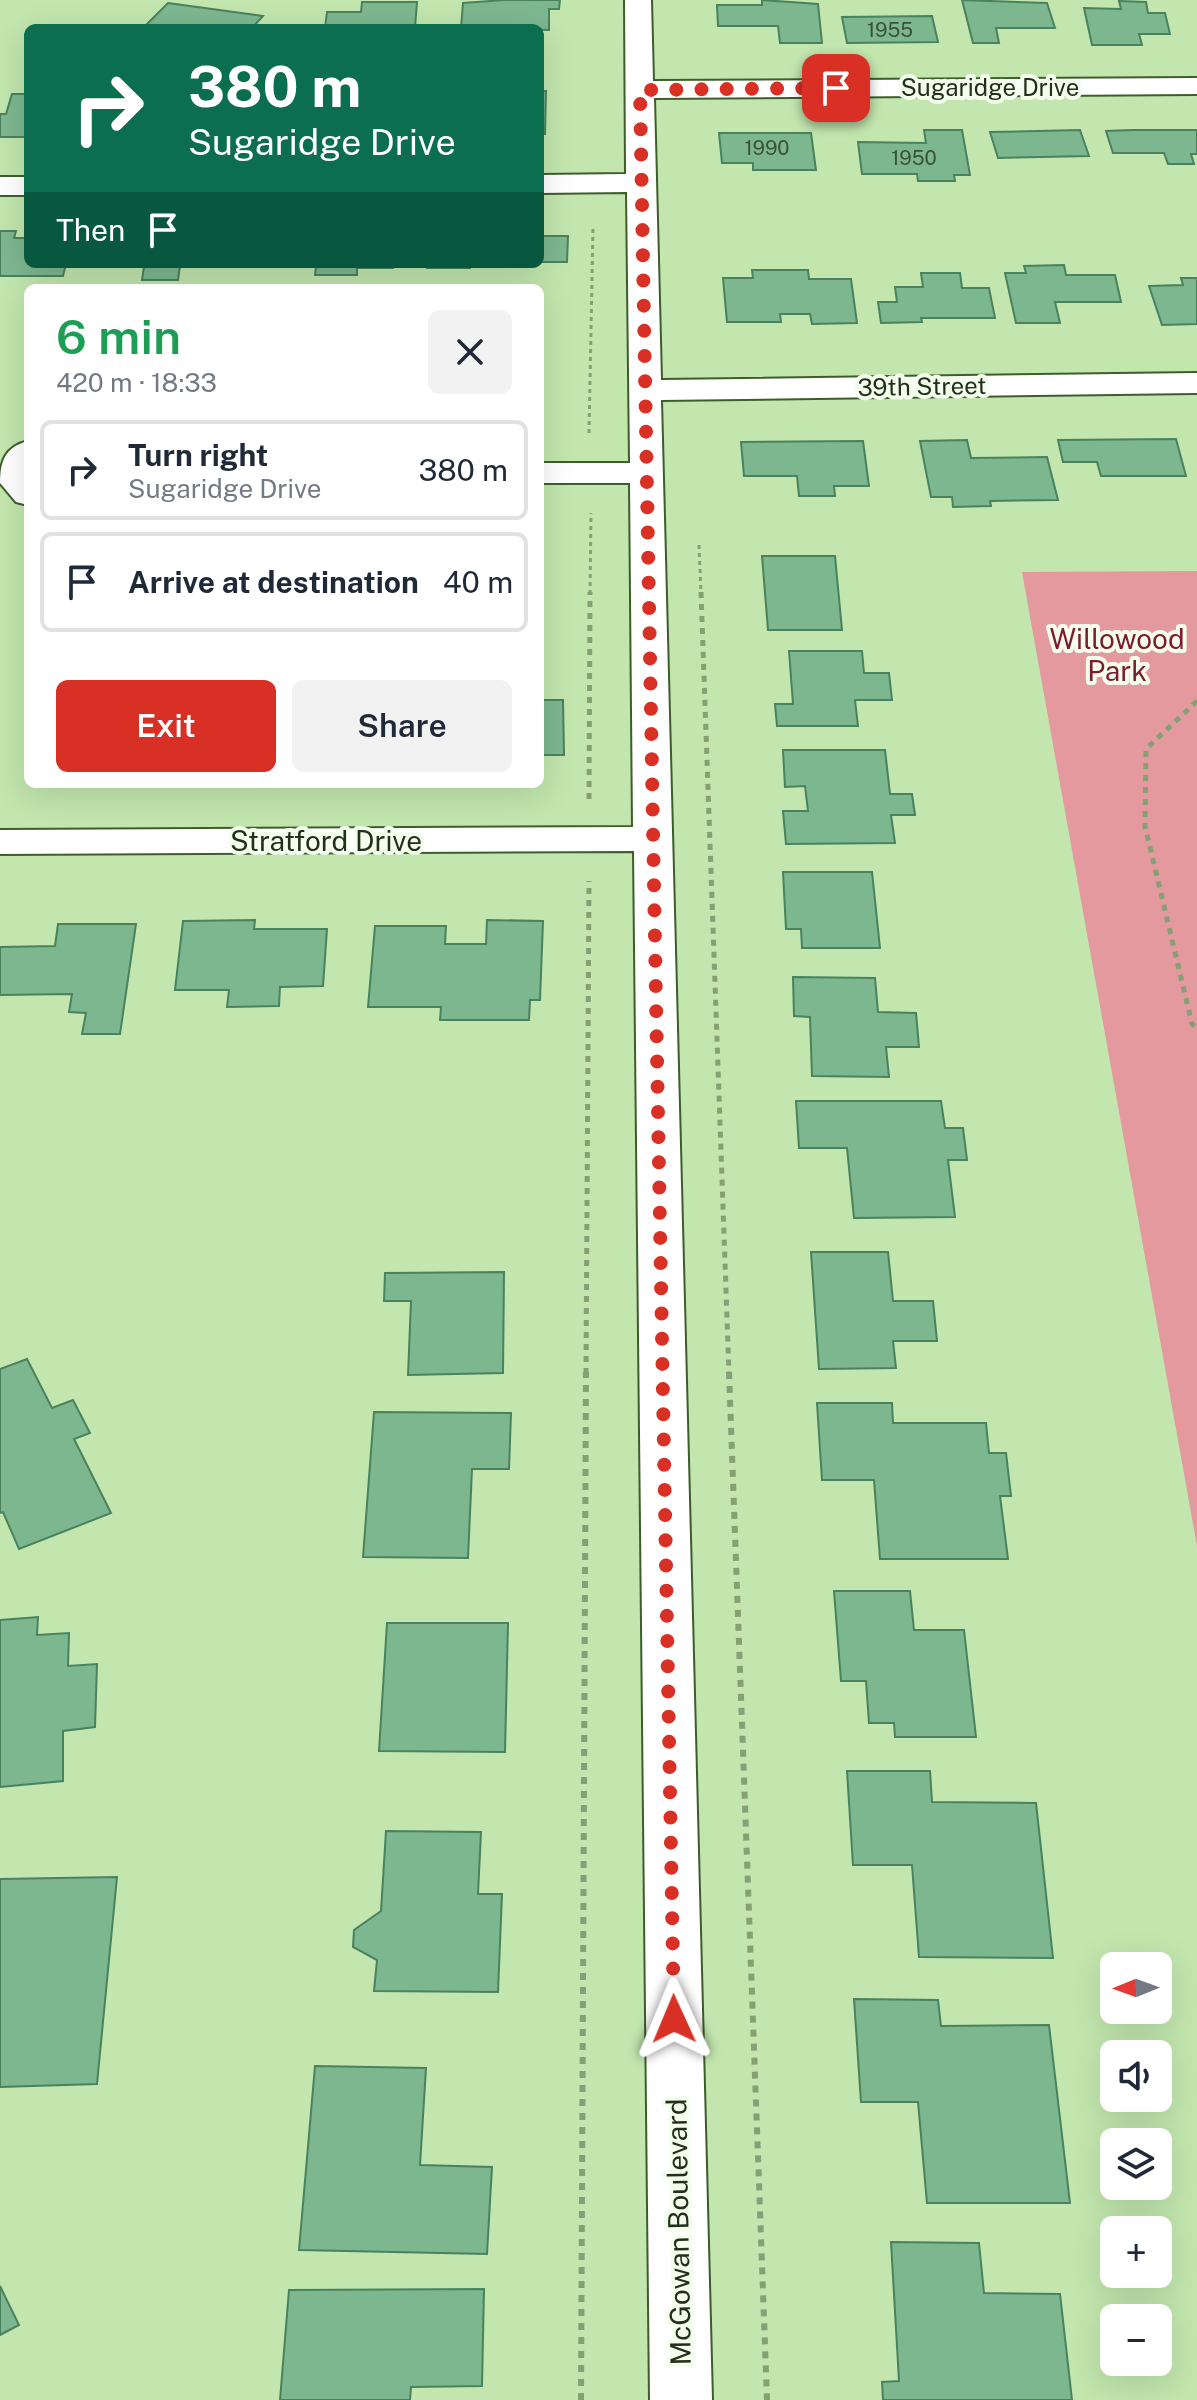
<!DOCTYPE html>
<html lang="en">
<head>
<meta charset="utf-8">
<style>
	:root { --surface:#fff; --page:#f2f2f3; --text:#1f2937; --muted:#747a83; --line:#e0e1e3; --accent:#d93025 }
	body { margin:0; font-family:"Public Sans",sans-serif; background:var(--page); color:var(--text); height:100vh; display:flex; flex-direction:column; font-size:30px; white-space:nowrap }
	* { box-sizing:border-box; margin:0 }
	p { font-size:26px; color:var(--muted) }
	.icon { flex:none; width:44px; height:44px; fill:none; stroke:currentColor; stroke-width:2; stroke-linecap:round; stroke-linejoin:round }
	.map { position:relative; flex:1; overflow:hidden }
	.drawer { position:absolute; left:24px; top:284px; width:520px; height:504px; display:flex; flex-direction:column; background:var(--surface); border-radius:12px; box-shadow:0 8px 32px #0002 }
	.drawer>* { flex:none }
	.hud { position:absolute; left:24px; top:24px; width:520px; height:244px; border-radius:12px; box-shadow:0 8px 32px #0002; background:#0b6e4f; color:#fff; overflow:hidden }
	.needle { width:52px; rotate:269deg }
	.tools { position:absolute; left:1100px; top:1952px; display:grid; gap:16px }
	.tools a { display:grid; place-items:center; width:72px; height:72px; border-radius:12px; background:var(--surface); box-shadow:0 8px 32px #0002; font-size:40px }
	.pin { position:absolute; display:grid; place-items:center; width:68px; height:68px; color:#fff; margin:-34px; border-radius:16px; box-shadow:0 4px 12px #0006 }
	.me { position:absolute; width:88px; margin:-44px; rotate:359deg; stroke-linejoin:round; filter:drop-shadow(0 0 6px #0008) }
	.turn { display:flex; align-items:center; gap:28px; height:168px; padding:0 32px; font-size:36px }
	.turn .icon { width:104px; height:104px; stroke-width:2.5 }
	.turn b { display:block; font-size:56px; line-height:68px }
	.then { display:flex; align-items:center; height:76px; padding:0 32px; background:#0003; gap:16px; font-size:30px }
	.round { display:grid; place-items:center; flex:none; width:84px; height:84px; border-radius:12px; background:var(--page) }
	.summary { display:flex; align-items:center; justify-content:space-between; height:136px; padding:0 32px }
	h1 { font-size:48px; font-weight:600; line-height:60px; color:#1e9e55 }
	.button { display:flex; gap:16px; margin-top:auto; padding:16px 32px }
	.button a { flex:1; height:92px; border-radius:12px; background:var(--accent); color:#fff; font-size:32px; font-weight:600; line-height:92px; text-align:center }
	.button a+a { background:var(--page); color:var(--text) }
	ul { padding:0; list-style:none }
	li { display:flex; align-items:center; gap:24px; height:100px; margin:0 16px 12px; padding:0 16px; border:4px solid var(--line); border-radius:12px }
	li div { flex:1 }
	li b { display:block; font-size:30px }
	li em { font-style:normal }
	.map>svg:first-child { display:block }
	.green { fill:#e4999f }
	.building { fill:#7db790; stroke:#49825d; stroke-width:2 }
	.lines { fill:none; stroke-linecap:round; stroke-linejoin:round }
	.minor-casing { stroke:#3e5d2b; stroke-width:4 }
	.path-far2 { stroke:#85a075; stroke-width:3; stroke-dasharray:4 4; stroke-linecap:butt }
	.path-far1 { stroke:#85a075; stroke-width:5; stroke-dasharray:6 6; stroke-linecap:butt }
	.path { stroke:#85a075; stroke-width:6; stroke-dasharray:7 7; stroke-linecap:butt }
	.minor { fill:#fff; fill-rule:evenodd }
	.route { stroke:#d93025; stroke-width:14; stroke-dasharray:0 25.2 }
	.labels { text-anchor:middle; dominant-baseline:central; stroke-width:8; stroke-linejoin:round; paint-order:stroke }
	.far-number-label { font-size:20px; fill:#395138 }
	.far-street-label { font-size:24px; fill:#222f1a; stroke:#f3feed }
	.park-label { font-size:28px; fill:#7f1a2f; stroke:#f3feed }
	.street-label { font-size:28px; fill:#222f1a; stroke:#f3feed }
</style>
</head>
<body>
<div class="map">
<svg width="1197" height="2400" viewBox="0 0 1197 2400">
	<rect width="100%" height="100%" fill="#c2e6ae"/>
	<polygon class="green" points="1197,571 1197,1546 1022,572"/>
	<g class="building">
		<polygon points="504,0 560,0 559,9 549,9 549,30 461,28 463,3"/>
		<polygon points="762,0 818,4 822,43 780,43 778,26 718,26 717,5 762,5"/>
		<polygon points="962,0 1047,3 1055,28 996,28 999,43 973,43"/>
		<polygon points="1119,1 1146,2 1148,13 1165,13 1170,34 1139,34 1142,45 1092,45 1084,8 1121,9"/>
		<polygon points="362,2 417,2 415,28 325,28 327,12 361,12"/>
		<polygon points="168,3 263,16 252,28 143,28"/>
		<polygon points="932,16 938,42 847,43 842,17"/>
		<polygon points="540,91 546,91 545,134 540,134"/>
		<polygon points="12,94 28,94 28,137 0,137 0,114 6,114"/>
		<polygon points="924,130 962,130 970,175 954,175 955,181 918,181 917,174 862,174 858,142 926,143"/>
		<polygon points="1080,130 1089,156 998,158 990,132"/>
		<polygon points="1132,130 1197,130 1197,154 1191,154 1194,164 1168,164 1164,153 1113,153 1106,131"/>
		<polygon points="719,133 811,133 816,170 753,170 753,163 722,163"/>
		<polygon points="0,231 16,231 14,238 28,238 28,264 66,264 63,276 0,276"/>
		<polygon points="540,236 568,236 567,262 540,262"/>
		<polygon points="121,264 223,264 180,266 178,280 142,280 144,267"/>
		<polygon points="299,264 393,264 393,268 357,268 357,275 315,275 316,266"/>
		<polygon points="428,264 470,264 470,268 427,268"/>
		<polygon points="1064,265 1066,275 1115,275 1121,302 1055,302 1060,323 1016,323 1005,273 1026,273 1024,266"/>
		<polygon points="752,270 808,270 809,279 851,279 857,323 812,324 810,314 780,314 781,322 727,322 723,278 753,278"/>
		<polygon points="921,273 960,273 962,288 989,288 995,318 921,318 922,322 881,323 878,302 897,302 895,287 923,287"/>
		<polygon points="1181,278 1197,278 1197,324 1162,325 1149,286 1183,285"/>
		<polygon points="1176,439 1186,476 1101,476 1097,462 1063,462 1058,440"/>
		<polygon points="967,440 971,458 1047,457 1058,500 990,501 991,506 953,507 952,497 931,497 920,441"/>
		<polygon points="863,441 869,486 834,486 835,496 799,496 797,476 744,476 741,442"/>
		<polygon points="762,556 835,556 842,630 768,630"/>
		<polygon points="789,651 862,651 864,673 889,673 892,700 855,700 858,726 777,726 775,704 793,704"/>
		<polygon points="540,700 563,700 564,755 540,755"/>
		<polygon points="783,750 885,750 890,794 912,794 915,815 891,815 895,843 786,844 783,811 808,811 805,786 785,787"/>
		<polygon points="783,872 872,872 880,948 802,948 801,929 786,929"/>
		<polygon points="255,920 254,929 327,929 323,986 280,987 279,1006 227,1007 229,990 175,990 183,921"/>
		<polygon points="487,920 543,921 540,1000 530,1000 529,1020 440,1020 441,1007 368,1007 375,926 446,926 445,944 486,944"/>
		<polygon points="58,924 136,924 120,1034 82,1034 86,1013 69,1012 72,994 0,995 0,947 55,946"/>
		<polygon points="793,977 875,978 878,1012 916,1013 919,1047 886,1047 889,1077 812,1076 810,1017 794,1016"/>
		<polygon points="796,1101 941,1101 945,1128 963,1128 967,1160 948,1160 955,1217 854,1218 847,1148 799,1148"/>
		<polygon points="811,1252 888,1252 893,1301 933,1301 937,1341 893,1341 896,1368 819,1369"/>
		<polygon points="504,1272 503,1373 408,1375 411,1301 384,1301 385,1273"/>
		<polygon points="27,1359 52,1408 73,1400 90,1433 74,1439 111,1513 19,1549 3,1512 0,1513 0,1369"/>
		<polygon points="817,1403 892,1403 893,1423 986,1423 989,1453 1006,1453 1011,1496 1000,1496 1008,1559 880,1559 874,1480 822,1480"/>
		<polygon points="374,1412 511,1413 509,1469 472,1469 468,1558 363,1557"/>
		<polygon points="834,1591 910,1591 914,1630 964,1630 976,1737 895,1737 894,1723 869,1723 866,1681 841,1681"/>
		<polygon points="38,1617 37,1635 69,1633 68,1666 97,1664 95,1727 63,1731 63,1781 0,1787 0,1620"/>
		<polygon points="387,1623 508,1623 505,1752 379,1751"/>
		<polygon points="847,1771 930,1771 932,1802 1036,1803 1053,1958 919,1957 912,1865 853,1865"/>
		<polygon points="386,1831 481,1832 478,1894 502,1894 498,1992 374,1991 377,1960 353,1947 354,1930 381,1911"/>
		<polygon points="117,1877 97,2084 0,2087 0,1879"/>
		<polygon points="854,1999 938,2000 941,2026 1049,2025 1070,2203 927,2203 918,2102 861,2102"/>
		<polygon points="315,2066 426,2068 420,2165 492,2167 487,2254 299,2250"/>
		<polygon points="891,2242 979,2243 984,2293 1060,2294 1072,2400 883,2400 882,2382 899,2381"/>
		<polygon points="0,2286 19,2325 0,2335"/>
		<polygon points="484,2289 482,2386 411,2387 410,2400 280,2400 289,2290"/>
	</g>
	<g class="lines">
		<g class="minor-casing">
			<g id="minor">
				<polygon points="625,0 651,0 653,81 1197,78 1197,94 654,98 661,380 1197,373 1197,393 661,400 712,2400 650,2400 634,851 0,854 0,830 633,827 630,483 540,483 540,463 630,463 627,192 540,193 540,175 626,174"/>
				<rect x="0" y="177" width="28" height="18"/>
				<path d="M28,441V505L16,502L0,483C0,461 5,447 28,441Z"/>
			</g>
		</g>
		<g class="path-far2">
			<polyline points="589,433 593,227"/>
			<polyline points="699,545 701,594"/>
			<polyline points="590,594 591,513"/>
		</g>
		<g class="path-far1">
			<polyline points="701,592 729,1374"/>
			<polyline points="1197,701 1146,749 1145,826 1192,1024 1197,1028"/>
			<polyline points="589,799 590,592"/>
			<polyline points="586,1374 589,881"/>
		</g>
		<g class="path">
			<polyline points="729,1372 767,2400"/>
			<polyline points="581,2400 586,1372"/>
		</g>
		<use href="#minor" class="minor"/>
	</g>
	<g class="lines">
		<polyline class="route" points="674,2019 640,90 836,88"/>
	</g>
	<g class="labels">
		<g class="far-number-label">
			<text x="890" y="30">1955</text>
			<text x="767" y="148">1990</text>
			<text x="914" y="158">1950</text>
		</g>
		<g class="far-street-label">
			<text x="990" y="87">Sugaridge Drive</text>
			<text transform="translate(922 386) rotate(-1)">39th Street</text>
		</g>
		<g class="park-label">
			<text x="1117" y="638">Willowood<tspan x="1117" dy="32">Park</tspan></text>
		</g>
		<g class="street-label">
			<text x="326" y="840">Stratford Drive</text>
			<text transform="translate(678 2232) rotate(-91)">McGowan Boulevard</text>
		</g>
	</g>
</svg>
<div class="tools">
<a><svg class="needle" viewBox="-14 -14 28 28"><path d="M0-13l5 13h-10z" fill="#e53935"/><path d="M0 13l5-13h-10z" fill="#747a83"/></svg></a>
<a><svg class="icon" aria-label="sound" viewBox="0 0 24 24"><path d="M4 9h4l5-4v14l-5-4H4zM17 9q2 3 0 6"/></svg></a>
<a><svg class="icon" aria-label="layers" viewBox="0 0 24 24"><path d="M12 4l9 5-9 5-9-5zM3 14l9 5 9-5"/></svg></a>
<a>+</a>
<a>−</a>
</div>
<div class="pin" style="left:836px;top:88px;background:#d93025"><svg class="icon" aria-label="arrive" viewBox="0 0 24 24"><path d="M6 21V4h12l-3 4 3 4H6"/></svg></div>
<svg class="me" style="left:674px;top:2019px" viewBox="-20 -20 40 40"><path d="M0-17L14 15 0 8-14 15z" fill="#d93025" stroke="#fff" stroke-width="4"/></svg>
<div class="hud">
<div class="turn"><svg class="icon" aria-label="right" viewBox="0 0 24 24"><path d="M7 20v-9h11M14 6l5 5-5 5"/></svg><div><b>380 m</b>Sugaridge Drive</div></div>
<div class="then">Then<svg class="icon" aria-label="arrive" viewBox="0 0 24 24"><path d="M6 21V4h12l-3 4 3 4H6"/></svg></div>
</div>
<section class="drawer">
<div class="summary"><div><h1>6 min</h1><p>420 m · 18:33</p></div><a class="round"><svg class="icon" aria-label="close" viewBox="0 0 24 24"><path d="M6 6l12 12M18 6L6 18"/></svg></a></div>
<ul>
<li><svg class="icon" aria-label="right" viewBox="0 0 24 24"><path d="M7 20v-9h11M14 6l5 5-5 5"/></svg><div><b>Turn right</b><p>Sugaridge Drive</p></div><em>380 m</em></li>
<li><svg class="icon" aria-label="arrive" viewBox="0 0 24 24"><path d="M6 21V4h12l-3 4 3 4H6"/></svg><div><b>Arrive at destination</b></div><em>40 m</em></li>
</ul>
<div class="button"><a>Exit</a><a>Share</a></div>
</section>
</div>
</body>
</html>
